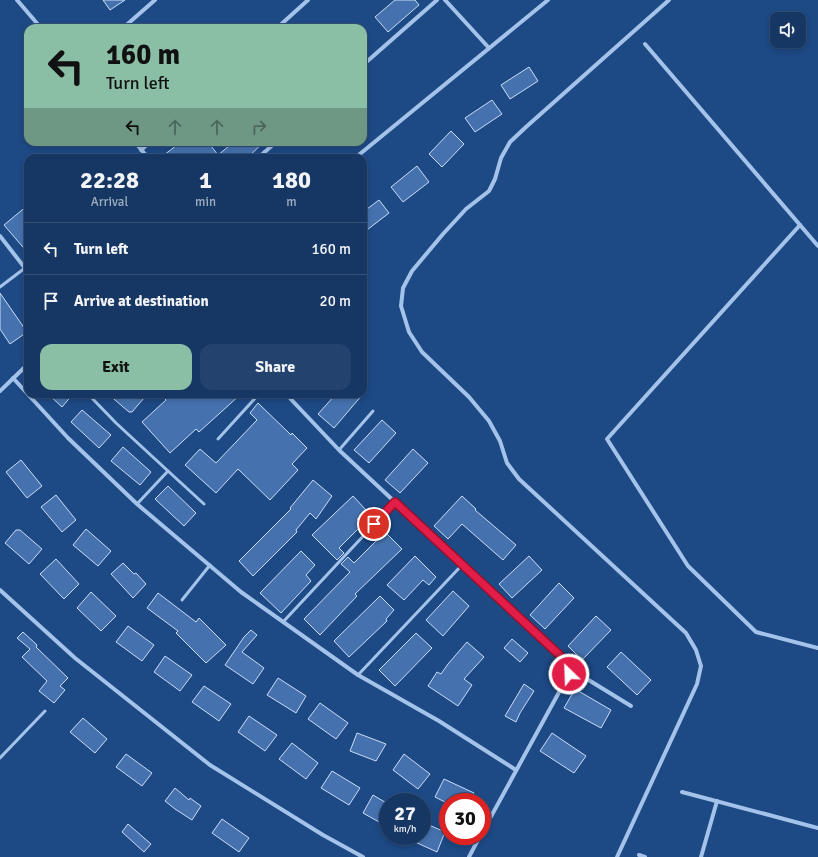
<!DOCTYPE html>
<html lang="en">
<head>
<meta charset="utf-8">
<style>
	:root { --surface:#163764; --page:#23426d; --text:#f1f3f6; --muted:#9eacbf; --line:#355178; --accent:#8abfa5 }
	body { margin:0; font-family:Signika,sans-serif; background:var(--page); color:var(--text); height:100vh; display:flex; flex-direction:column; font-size:15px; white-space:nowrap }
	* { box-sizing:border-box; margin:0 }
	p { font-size:13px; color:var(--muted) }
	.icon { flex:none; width:22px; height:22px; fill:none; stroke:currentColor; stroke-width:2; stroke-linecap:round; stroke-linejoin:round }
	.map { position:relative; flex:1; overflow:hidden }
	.details { position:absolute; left:24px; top:154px; width:343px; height:244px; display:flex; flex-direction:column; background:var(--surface); border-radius:12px; box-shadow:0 2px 6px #0003,0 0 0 1px var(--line) }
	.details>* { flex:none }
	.top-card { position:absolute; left:24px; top:24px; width:343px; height:122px; border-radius:12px; box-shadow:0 2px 6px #0003,0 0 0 1px var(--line); background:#8abfa5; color:#111; overflow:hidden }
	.buttons { position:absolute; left:770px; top:12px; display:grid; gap:8px }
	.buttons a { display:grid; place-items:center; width:36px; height:36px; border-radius:8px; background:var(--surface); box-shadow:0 2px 6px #0003,0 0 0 1px var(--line); font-size:20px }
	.speed { position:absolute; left:379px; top:793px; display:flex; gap:8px; font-size:20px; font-weight:700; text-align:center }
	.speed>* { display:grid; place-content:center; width:52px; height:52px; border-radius:50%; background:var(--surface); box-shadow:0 2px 6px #0003,0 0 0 1px var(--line); line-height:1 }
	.speed small { font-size:10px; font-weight:400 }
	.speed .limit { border:6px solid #d22; background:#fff; color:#111 }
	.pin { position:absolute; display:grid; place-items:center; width:34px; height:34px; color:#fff; margin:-17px; border:2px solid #fff; border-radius:50%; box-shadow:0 1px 4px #0007 }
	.me { position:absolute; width:44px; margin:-22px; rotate:336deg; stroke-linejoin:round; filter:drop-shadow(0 0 3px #0008) }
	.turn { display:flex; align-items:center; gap:14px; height:84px; padding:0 16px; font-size:18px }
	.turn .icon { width:52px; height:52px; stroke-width:2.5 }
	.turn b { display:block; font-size:28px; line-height:34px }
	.lanes { display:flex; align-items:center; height:38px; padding:0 16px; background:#0003; justify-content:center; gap:20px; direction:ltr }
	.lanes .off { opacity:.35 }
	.eta { display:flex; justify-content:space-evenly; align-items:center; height:68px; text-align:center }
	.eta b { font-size:24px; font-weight:700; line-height:28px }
	.cta { display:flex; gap:8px; margin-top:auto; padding:8px 16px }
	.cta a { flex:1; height:46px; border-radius:12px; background:var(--accent); color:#111; font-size:16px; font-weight:700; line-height:46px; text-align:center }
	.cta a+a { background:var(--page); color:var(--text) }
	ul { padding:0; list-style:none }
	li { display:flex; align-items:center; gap:12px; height:52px; padding:0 16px; border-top:1px solid var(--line) }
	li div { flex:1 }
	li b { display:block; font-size:15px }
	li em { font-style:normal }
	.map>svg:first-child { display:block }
	.building { fill:#4572ae; stroke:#c9def8 }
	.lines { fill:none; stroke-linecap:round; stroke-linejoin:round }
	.lane { stroke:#a4c3ea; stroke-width:3 }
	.street { stroke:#a4c3ea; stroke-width:4 }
	.route-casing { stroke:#92132f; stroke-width:10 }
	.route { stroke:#e11d48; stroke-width:7 }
</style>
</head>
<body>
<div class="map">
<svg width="818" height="857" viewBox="0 0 818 857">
	<rect width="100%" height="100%" fill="#1d4985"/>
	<g class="building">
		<polygon points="103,0 125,0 110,10"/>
		<polygon points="395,0 415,0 419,5 388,32 375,17"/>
		<polygon points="529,67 538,81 510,99 501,85"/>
		<polygon points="492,100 502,114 475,132 465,118"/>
		<polygon points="451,131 464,144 442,167 429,154"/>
		<polygon points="181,142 208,142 218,155 234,142 264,142 247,158 160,158"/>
		<polygon points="417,166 429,182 403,202 391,187"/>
		<polygon points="379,200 389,213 363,233 363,212"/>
		<polygon points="28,205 28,253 4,225"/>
		<polygon points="0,293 27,332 10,344 0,329"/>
		<polygon points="48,394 73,394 62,407"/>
		<polygon points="108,394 139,394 144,398 132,412 129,412"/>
		<polygon points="169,394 241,394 199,432 196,429 170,453 142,422 166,400 165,399"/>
		<polygon points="336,394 363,394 334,428 318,414"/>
		<polygon points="258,403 291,435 292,433 307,448 292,464 298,470 270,500 238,469 216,493 185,465 200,449 216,463 257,420 250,413"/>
		<polygon points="82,410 111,435 99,448 71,422"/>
		<polygon points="382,420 396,433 369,463 354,450"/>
		<polygon points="123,447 151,472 140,485 111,461"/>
		<polygon points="413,449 428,463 400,493 385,480"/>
		<polygon points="21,460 42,486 27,498 6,472"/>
		<polygon points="313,480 332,496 316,519 310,513 296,530 297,532 253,576 239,561 291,509 290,508"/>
		<polygon points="168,486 196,513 184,526 155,499"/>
		<polygon points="56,495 76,520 62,532 41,507"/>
		<polygon points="353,496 366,510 357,519 363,524 339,548 344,553 337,560 312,535"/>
		<polygon points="462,496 476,509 475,510 516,545 503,560 462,524 448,539 434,526"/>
		<polygon points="86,529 111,551 98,566 73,545"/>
		<polygon points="16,530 20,530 42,549 29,564 5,543"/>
		<polygon points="385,532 402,549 355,594 357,596 320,635 304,619 350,572 341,564 348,557 354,563"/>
		<polygon points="301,551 315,565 306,575 311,581 281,613 260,593"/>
		<polygon points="415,556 436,577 429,585 423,580 404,600 387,585"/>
		<polygon points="529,556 542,570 512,598 499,584"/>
		<polygon points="56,559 79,584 64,599 40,574"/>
		<polygon points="123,563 134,574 136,573 146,584 133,598 111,574"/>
		<polygon points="559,583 574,598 545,629 530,615"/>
		<polygon points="453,591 469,606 443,636 426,620"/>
		<polygon points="91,592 116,616 101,631 77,608"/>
		<polygon points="158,593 196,622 199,618 226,645 206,663 176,633 178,631 147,608"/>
		<polygon points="380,596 394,610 386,619 387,621 349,657 334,641"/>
		<polygon points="596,616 611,630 582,660 568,646"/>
		<polygon points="128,626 154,645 142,661 116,642"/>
		<polygon points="251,630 257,635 242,652 264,668 253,684 225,665 244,637"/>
		<polygon points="23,632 37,645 36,647 68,678 60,686 65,690 54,703 39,691 47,681 22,657 30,649 17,638"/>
		<polygon points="416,633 432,648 395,686 379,670"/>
		<polygon points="512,639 528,653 520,662 504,648"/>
		<polygon points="467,642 484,657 464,679 472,685 458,706 428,686 437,672 441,674 448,664"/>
		<polygon points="621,652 651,680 637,695 607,667"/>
		<polygon points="165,656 192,675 180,691 154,672"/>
		<polygon points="278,678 306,696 296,713 267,695"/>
		<polygon points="524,684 534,691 520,713 516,722 505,716"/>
		<polygon points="204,686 231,704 219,721 192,702"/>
		<polygon points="575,689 611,710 601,728 564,708"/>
		<polygon points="320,703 348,723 336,739 308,719"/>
		<polygon points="249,716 277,735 265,751 238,732"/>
		<polygon points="83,718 107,739 95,753 70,732"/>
		<polygon points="357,733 386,744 376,761 350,751"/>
		<polygon points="552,733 586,756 574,773 540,751"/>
		<polygon points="292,743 318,763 306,779 279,759"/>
		<polygon points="126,754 152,773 142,786 116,767"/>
		<polygon points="404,754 430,774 418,789 393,770"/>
		<polygon points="332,771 360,788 349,805 321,788"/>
		<polygon points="444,779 474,793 469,802 445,802 435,797"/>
		<polygon points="175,788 189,800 190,798 201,806 192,820 175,809 165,801"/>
		<polygon points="373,795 388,804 388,827 363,813"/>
		<polygon points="222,819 249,838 239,852 212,833"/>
		<polygon points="422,822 445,832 437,852 402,836 422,836"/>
		<polygon points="128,824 151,844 144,852 122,832"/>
	</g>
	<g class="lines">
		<g class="lane">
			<polyline points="0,287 25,268"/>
			<polyline points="88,394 116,423 168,471"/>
			<polyline points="218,439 259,394"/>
			<polyline points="339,450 373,411"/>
			<polyline points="137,504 168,471 204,504"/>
			<polyline points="182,600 210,565"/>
			<polyline points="283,622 395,502"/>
			<polyline points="358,675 462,565"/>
			<polyline points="0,758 45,711"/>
		</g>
		<g class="street">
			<polyline points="17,0 41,28"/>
			<polyline points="445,0 489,48"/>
			<polyline points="123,28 155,0"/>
			<polyline points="277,28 308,0"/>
			<polyline points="645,44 818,246"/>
			<polyline points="363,65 437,0"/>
			<polyline points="135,142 148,158"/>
			<polyline points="141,150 150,142"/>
			<polyline points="258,158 276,142"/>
			<polyline points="355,158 548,0"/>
			<polyline points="800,225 607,439 688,566 756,632 818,648"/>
			<polyline points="0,236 28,272"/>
			<polyline points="13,378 68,438 137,504 241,592 358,675 439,721 516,770"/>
			<polyline points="0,391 28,364"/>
			<polyline points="286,394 339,450 567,662 569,668 569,674 482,833"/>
			<polyline points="0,590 75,658 210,765 323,835 363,857"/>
			<polyline points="569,668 631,706"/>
			<polyline points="682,792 818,828"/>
			<polyline points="639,855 645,857"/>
			<polyline points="469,857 480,836"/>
			<polyline points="617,857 697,684 701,666 696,650 686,633 519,479 507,463 500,441 489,421 469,397 422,352 409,332 401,306 403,288 412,271 443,234 466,209 489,191 495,179 501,158 510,142 526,127 669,0"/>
			<polyline points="701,857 717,801"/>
		</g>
	</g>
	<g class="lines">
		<g class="route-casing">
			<polyline id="route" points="374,524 395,502 567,662 570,668 569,674"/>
		</g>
		<use href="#route" class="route"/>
	</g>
</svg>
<div class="buttons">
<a><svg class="icon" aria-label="sound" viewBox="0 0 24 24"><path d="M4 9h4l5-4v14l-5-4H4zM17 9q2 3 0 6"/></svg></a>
</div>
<div class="speed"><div>27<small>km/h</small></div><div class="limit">30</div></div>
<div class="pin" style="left:374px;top:524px;background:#d93025"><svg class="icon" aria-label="arrive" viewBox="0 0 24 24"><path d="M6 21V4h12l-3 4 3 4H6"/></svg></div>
<svg class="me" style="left:569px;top:674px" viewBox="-20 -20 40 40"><circle r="17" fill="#e11d48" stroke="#fff" stroke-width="3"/><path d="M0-11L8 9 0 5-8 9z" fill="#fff"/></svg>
<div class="top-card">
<div class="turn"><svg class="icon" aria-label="left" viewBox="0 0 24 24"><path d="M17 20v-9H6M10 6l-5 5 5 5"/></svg><div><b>160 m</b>Turn left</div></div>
<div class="lanes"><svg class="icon" aria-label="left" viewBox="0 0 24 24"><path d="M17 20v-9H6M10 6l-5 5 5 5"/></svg><svg class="icon off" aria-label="ahead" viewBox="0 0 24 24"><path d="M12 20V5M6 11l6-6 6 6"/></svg><svg class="icon off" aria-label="ahead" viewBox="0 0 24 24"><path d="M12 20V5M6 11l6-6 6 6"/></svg><svg class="icon off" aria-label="right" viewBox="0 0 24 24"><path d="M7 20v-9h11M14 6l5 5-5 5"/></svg></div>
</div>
<section class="details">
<div class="eta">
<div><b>22:28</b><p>Arrival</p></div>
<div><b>1</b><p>min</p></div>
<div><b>180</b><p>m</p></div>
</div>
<ul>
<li><svg class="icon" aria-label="left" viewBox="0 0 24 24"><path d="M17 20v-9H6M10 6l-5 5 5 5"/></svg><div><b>Turn left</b></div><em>160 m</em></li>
<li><svg class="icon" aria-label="arrive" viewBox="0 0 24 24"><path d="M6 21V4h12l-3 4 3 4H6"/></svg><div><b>Arrive at destination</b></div><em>20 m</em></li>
</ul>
<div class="cta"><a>Exit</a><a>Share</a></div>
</section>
</div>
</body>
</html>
